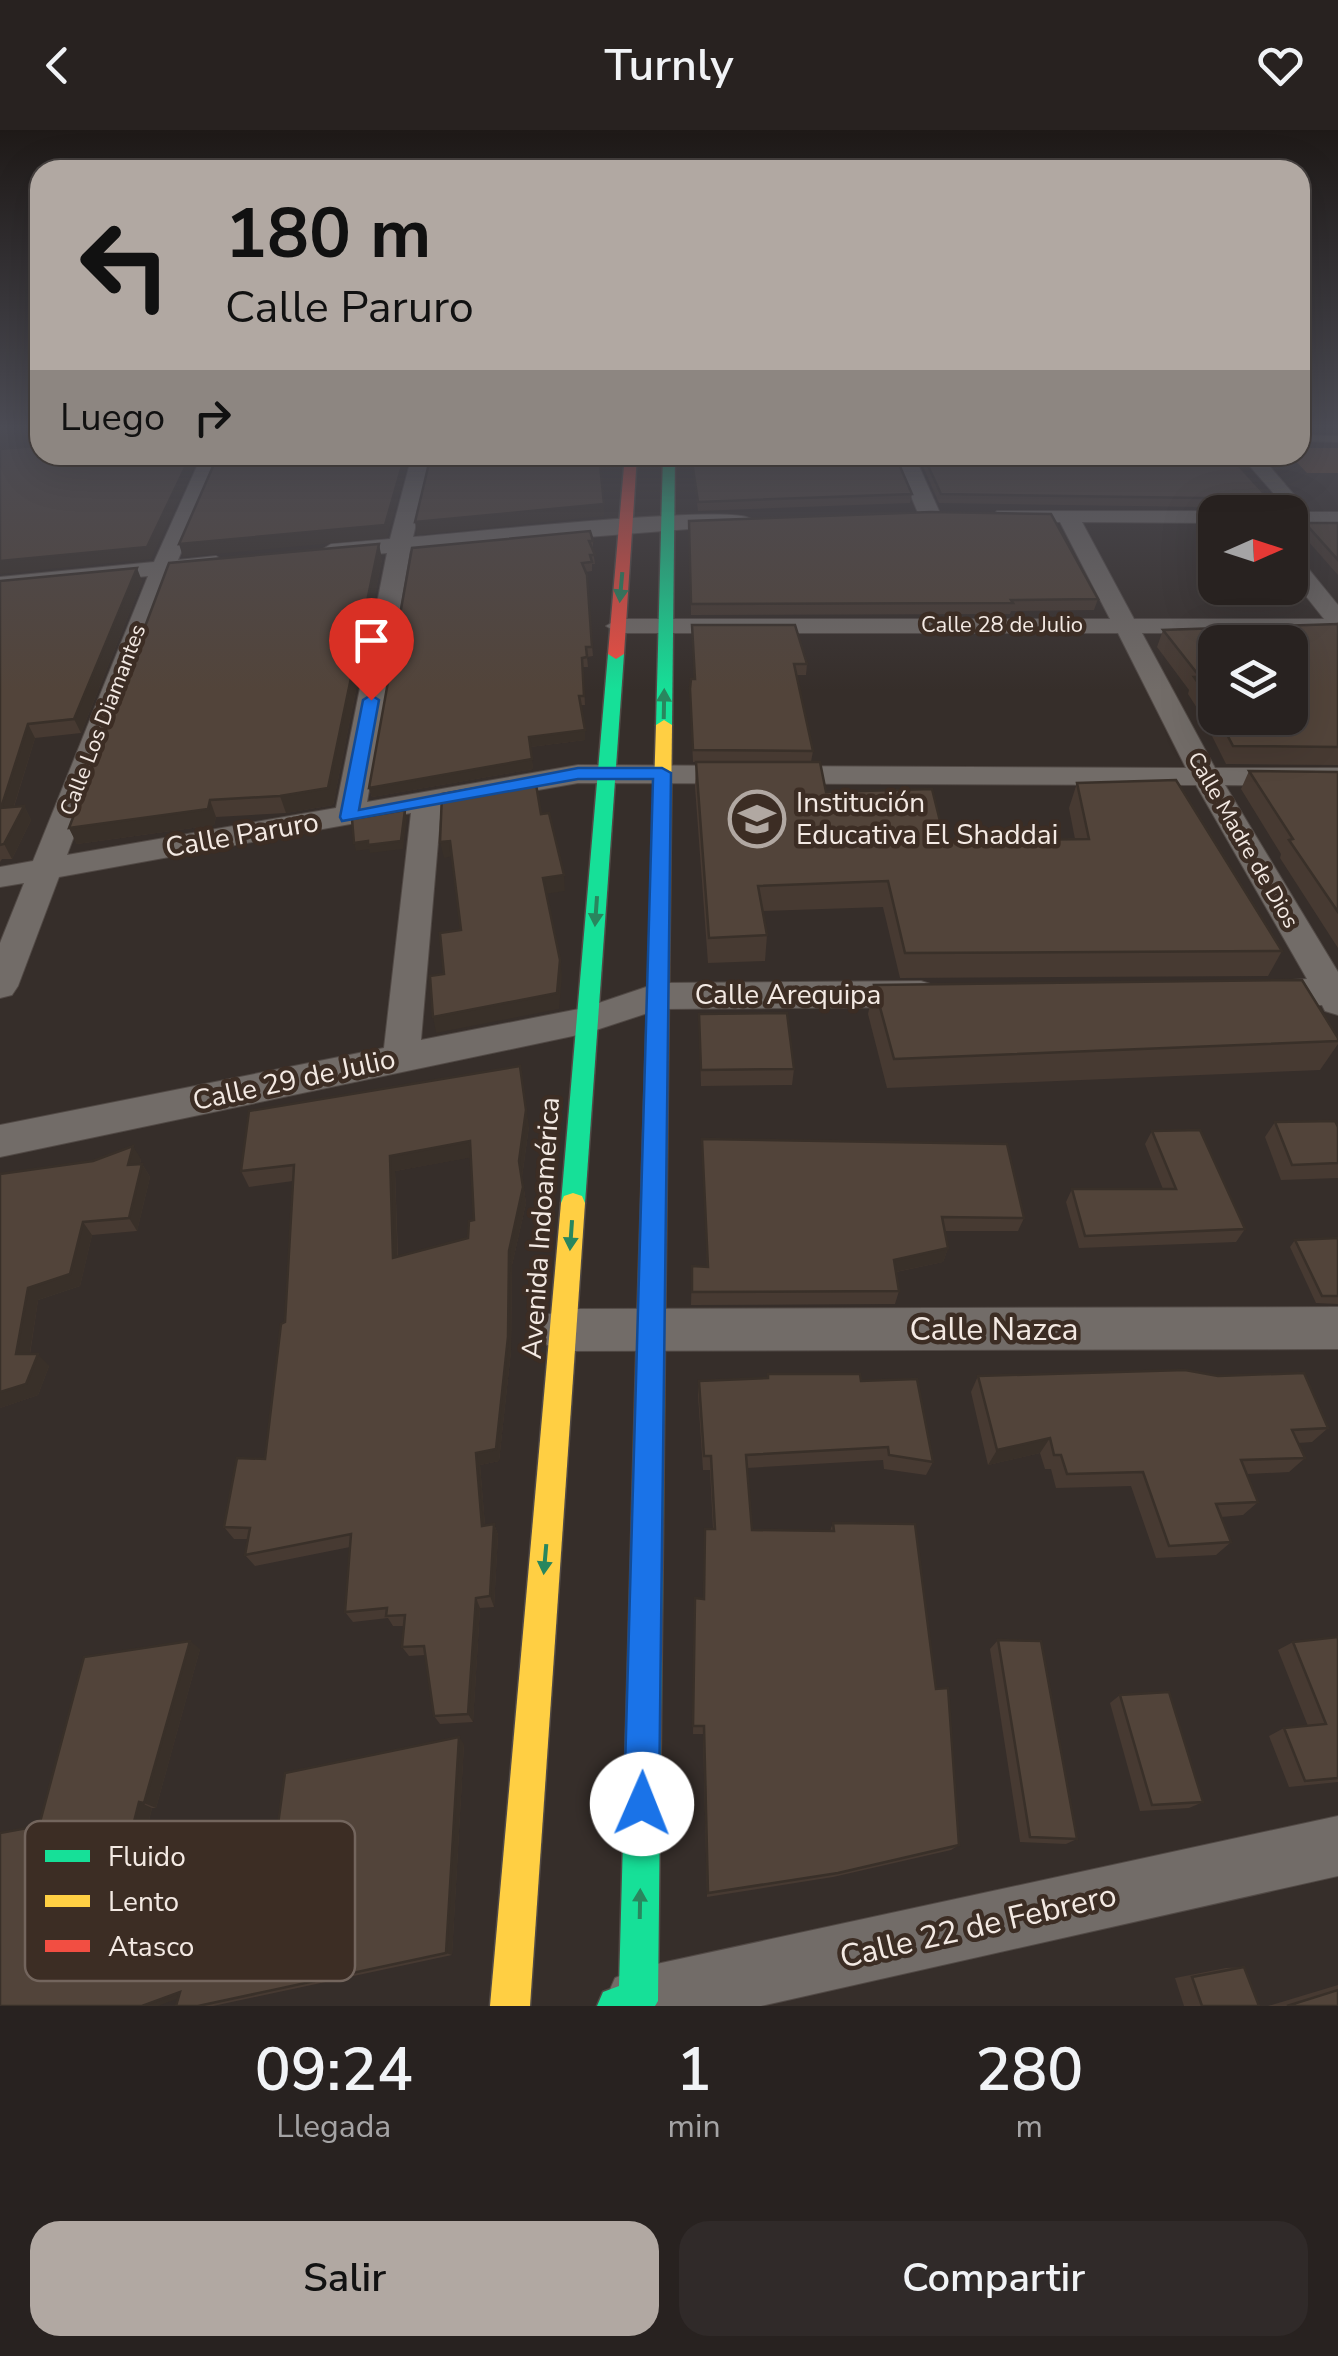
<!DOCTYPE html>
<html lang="es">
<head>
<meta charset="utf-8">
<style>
	:root { --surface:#282220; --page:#302a29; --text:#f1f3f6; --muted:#a5a4a5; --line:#443f3e; --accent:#b1a8a2 }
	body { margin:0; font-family:"Nunito Sans",sans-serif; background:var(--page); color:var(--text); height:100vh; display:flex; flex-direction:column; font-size:38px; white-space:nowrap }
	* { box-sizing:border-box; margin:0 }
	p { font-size:32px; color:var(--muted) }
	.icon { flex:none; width:55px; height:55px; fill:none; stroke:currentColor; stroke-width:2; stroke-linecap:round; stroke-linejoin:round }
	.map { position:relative; height:1876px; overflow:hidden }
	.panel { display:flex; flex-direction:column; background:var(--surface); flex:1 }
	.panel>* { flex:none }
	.top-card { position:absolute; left:30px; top:30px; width:1280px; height:305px; border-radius:30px; box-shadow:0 10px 40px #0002,0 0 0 2px var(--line); background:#b1a8a2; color:#111; overflow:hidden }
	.needle { width:65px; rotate:87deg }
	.fabs { position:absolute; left:1198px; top:365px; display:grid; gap:20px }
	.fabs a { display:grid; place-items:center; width:110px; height:110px; border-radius:20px; background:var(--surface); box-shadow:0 10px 40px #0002,0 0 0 2px var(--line); font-size:50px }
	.pin { position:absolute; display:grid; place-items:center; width:85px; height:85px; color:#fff; margin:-102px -42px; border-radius:50% 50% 50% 0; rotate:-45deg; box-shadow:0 0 10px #0007 }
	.pin .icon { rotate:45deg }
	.me { position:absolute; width:110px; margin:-55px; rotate:1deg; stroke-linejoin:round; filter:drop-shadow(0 0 8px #0008) }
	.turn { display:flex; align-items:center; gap:35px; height:210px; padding:0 30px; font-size:45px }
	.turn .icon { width:130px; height:130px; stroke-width:2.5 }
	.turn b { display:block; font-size:70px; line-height:85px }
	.then { display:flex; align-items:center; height:95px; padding:0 30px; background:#0003; gap:20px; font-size:38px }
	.eta { display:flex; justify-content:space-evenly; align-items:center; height:170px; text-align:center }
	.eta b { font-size:60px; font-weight:600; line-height:70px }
	.button { display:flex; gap:20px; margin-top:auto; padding:20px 30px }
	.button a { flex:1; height:115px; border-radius:30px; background:var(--accent); color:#111; font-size:40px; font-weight:600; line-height:115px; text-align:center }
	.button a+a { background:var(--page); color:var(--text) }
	header { display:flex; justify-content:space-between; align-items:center; height:130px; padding:0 30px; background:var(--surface); font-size:45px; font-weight:600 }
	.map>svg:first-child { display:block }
	.green { fill:#6c4b35 }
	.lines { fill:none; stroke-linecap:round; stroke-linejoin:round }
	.lane-casing { stroke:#514945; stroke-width:2 }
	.street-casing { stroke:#514945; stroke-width:2 }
	.fast-casing { stroke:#514945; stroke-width:3 }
	.slow-casing { stroke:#514945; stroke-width:3 }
	.jam-casing { stroke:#514945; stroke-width:3 }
	.lane { fill:#726c68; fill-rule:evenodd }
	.street { fill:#726c68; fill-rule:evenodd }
	.fast { fill:#16e098; fill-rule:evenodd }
	.slow { fill:#ffcf43; fill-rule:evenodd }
	.jam { fill:#f24e42; fill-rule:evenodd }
	.wall { fill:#473a32; fill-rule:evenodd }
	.shaded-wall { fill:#393029 }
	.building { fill:#52443a; stroke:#393029; stroke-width:2.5; fill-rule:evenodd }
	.oneway { fill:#29865e }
	.route { fill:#1a73e8; stroke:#114b97; stroke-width:2.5 }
	.labels { text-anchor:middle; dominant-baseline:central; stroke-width:9; stroke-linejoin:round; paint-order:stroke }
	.far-street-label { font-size:22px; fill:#f3e9e3; stroke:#3c2d24 }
	.poi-label { font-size:28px; fill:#f3e9e3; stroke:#3c2d24; text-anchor:start }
	.street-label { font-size:28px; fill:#f3e9e3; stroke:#3c2d24 }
	.near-street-label { font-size:32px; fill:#f3e9e3; stroke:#3c2d24 }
	.key { fill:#3c2d24; stroke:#73655d; stroke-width:2.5 }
	.key-label { font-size:28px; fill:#f3e9e3 }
</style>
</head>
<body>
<header><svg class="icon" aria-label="back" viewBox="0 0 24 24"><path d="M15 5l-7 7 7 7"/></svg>Turnly<svg class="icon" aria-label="heart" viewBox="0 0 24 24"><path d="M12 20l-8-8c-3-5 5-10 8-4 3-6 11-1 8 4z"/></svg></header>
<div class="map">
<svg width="1338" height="1876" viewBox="0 0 1338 1876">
	<rect width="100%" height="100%" fill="#362e2a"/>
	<polygon class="green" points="1300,318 1338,318 1338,343 1307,343 1290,325 1300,325"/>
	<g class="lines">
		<g class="lane-casing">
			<polygon id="lane" points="1300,305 1338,306 1338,312 1300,311"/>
		</g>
		<g class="street-casing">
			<g id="street">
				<path d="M202,325H222L178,430L216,426L227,433L216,440L172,444L67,725L336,678L387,423L331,428L320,421L331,414L390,409L412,325H432L413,407C456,404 733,373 751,389L740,395L410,421L367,672L578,635L1186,638L1118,503H618L606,496L618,489H1110L1060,392L1004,391L993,385L997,381H1215L1222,382H1215V393L1082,392L1134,489H1324L1290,446V424L1298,426L1338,475V503H1142L1215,638H1338V656L1225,655L1338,842V885L1325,881L1322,875H1261L1249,871L1243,862L1249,853L1307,849L1196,655L578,653L441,677L421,910L584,878L658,853L921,851L933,855L939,864L933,873L921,877L660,879L587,903L0,1027V995L384,918L411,683L59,747L18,856L12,865L0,868V813L24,753L0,757V737L33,731L148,446L0,461V447L154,432Z"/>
				<polygon points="894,325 914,325 940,383 936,387 922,387 918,383"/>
				<polygon points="1240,325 1260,325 1309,382 1338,382 1338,394 1290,394 1290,382"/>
				<polygon points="1338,1177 1338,1219 563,1221 547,1215 540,1200 547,1185 563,1179"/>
				<polygon points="1338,1686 1338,1746 761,1876 607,1876 605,1871 615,1848 638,1838"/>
			</g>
		</g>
		<g class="fast-casing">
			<g id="fast">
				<polygon points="663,325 675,325 672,595 664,600 656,595"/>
				<polygon points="616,519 624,524 585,1073 582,1080 573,1083 564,1080 561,1073 608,524"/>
				<polygon points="651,1187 661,1190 665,1199 658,1871 655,1876 597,1876 603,1862 619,1856 637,1199 641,1190"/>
			</g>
		</g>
		<g class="slow-casing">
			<g id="slow">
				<polygon points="664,590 672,595 665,1199 661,1208 651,1211 641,1208 637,1199 656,595"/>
				<polygon points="573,1063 582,1066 585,1073 530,1876 490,1876 561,1073 564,1066"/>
			</g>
		</g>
		<g class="jam-casing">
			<polygon id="jam" points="625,325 637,325 624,524 616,529 608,524"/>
		</g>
		<use href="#lane" class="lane"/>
		<use href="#street" class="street"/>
		<use href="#fast" class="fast"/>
		<use href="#slow" class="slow"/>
		<use href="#jam" class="jam"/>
	</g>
	<g class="wall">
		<polygon points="691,325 912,364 910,373 698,381"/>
		<polygon points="918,325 1229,325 1269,369 1266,378 939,373"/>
		<polygon points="689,391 1098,469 1094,480 1011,481 1010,484 691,485"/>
		<polygon points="1305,393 1338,393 1338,445 1301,403"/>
		<polygon points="590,401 593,411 593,420 595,434 592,434 592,441 585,442 593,526 587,527 588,537 583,537 585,575 581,575 585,610 530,617 533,639 372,667 369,658"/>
		<polygon points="382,429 333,675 286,683 216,687 214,695 77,714 69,698"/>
		<polygon points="0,451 142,451 81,603 35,608 14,677 24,676 31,690 12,729 2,729 0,732"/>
		<path d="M1338,492V635L1226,634L1212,606L1213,603L1188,564L1189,560L1157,517L1163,500L1337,494ZM1215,512L1290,588H1215Z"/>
		<polygon points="692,495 807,534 806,545 797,545 813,621 811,632 693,632 690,571 691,549 694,549"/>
		<polygon points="696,632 826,662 945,711 1075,709 1069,678 1077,653 1282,821 1268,846 900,848 883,777 763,781 767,805 765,831 708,833 695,657"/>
		<polygon points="1249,641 1338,642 1338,818 1280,728 1281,724 1241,659"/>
		<polygon points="874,855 1338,908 1338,914 1320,940 887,958 868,884"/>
		<polygon points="699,884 794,939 792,955 701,956"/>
		<polygon points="1275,992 1338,997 1338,1048 1281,1050 1265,1007"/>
		<path d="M529,996L522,1047L526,1073L512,1135L511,1221L499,1331L480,1335L485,1395L494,1394L498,1405L494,1477L480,1478L473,1592L440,1594L434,1586L425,1525L409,1526L402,1517L404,1496H393L388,1488L353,1492L345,1482L350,1417L255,1436L245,1425L248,1409H234L224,1397L265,1329L285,1192L293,1051L249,1057L241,1041ZM471,1027L474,1090L468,1108L398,1127L395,1041Z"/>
		<polygon points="1152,1001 1245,1099 1236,1112 1079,1118 1066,1072 1072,1059 1163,1059 1145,1014"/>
		<polygon points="702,1009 1024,1088 1018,1101 944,1101 948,1118 943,1132 896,1142 899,1161 895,1174 691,1175 692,1136 707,1137"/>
		<polygon points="141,1029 140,1034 142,1034 150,1047 137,1101 92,1105 80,1156 38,1170 30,1224 49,1236 38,1265 0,1278 0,1044"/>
		<polygon points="1338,1108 1338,1174 1316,1173 1290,1117 1295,1110"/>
		<polygon points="978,1246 1328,1298 1312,1312 1298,1313 1305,1328 1289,1342 1247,1344 1258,1372 1243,1385 1221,1387 1231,1412 1216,1425 1156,1428 1131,1356 1056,1358 1051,1339 1045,1339 1040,1323 988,1335 971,1262"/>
		<polygon points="699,1251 861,1251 933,1332 926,1345 884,1339 883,1330 747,1338 752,1400 830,1401 833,1393 936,1559 959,1715 951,1720 833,1747 707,1767 703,1604 693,1604 695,1468 703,1469 705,1399 713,1399 710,1340 703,1340 698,1265"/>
		<polygon points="1338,1507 1338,1652 1289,1657 1269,1606 1284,1598 1308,1596 1278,1520 1293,1512"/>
		<polygon points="998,1510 1077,1709 1066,1714 1020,1712 990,1519"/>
		<polygon points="200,1519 156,1678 152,1678 115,1827 188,1833 267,1775 464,1614 452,1825 213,1876 176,1876 178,1869 0,1876 39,1696"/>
		<polygon points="1120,1565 1203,1672 1189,1678 1140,1681 1110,1573"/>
		<polygon points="1244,1837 1259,1876 1184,1876 1175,1848 1226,1838"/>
		<polygon points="1338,1855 1338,1876 1268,1876"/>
	</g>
	<g class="shaded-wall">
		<polygon points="20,298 36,298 40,308 0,313 0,301"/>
		<polygon points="191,325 200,325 151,429 0,444 0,431"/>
		<polygon points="405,325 411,325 387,408 183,427 179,414"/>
		<polygon points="604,374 604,386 417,405 415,392"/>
		<polygon points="379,414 382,429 333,675 286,683 280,666"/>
		<polygon points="137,438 142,451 81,603 74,589"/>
		<polygon points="28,594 35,608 9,692 1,678"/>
		<polygon points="585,600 585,610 530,617 529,607"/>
		<polygon points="532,629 533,639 372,667 369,658"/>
		<polygon points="210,670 216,687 214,695 77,714 69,698"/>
		<polygon points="24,676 31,690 12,729 4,714"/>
		<polygon points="405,680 407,688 403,719 370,723 369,719 356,721 354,713"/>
		<polygon points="450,711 453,726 444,728 440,712"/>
		<polygon points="564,745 565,761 545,764 543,748"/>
		<polygon points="560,830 562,846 559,879 436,903 433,887"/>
		<polygon points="520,936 529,996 522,1047 526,1073 512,1135 511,1221 499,1331 480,1335 486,1407 482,1396 476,1323 509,1121 519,1031"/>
		<polygon points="470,1011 473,1027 395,1041 398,1143 393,1128 390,1026"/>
		<polygon points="133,1016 141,1029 136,1048 128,1035"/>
		<polygon points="142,1034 150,1047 137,1101 129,1088"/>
		<polygon points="83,1092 92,1105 80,1156 38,1170 28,1235 16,1224 28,1158"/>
		<polygon points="948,1118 943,1132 890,1143 894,1130"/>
		<polygon points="38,1224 49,1236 38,1265 0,1278 0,1262"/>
		<polygon points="1050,1308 1040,1323 988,1335 997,1320"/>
		<polygon points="494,1394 498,1405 494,1477 490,1466"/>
		<polygon points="476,1468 480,1478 473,1592 468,1584"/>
		<polygon points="190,1511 200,1519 156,1678 144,1673"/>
		<polygon points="459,1607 464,1614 452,1825 446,1823"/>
		<polygon points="139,1672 152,1678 115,1828 100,1826"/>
		<polygon points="180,1862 193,1863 158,1876 142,1876"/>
	</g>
	<g class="building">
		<polygon points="37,298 40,298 40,325 191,325 147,417 0,431 0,319 36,316 39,312 39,300"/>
		<polygon points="218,325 405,325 385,395 179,414"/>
		<polygon points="431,325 599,325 604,374 415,392"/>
		<polygon points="691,325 895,325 912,364 698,372"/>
		<polygon points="923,325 1229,325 1269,369 941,364"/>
		<polygon points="931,382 1051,384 1098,469 1011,470 1013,473 691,474 689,391"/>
		<polygon points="1305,393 1338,393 1338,430"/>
		<polygon points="590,401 593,411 589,411 595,425 590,425 592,432 582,433 587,445 592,517 586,517 587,527 582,528 584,566 579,566 585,600 529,607 532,629 369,658 412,418"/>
		<polygon points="379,414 328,658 280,666 210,670 208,679 69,698 169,433"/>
		<polygon points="137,438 74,589 28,594 1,678 24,676 4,714 0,715 0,451"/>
		<polygon points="1338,494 1338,617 1233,616 1219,589 1290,588 1290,512 1215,512 1215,577 1194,547 1200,547 1163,500"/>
		<polygon points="692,495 795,495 807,534 794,534 813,621 693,620 690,559 691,549 695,549"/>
		<polygon points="696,632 820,632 826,662 932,659 945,711 1089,709 1077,653 1176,650 1282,821 905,823 888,751 758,756 767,805 709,808"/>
		<polygon points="1249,641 1338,642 1338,782 1289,710 1293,709"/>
		<polygon points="535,648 541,684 549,683 564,745 543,748 560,830 557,863 433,887 430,846 444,844 440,803 461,800 450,711 440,712 442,664"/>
		<polygon points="405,680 401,711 368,715 368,711 354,713 352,689"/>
		<polygon points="1302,850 1338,908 1338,911 894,929 874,855"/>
		<polygon points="787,883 794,939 701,940 699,884"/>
		<path d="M520,936L526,980L519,1031L523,1057L509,1121L508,1207L496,1319L476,1323L482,1396L494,1394L490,1466L476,1468L468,1584L434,1586L424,1516L402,1517L405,1485L386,1486L387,1478L345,1482L351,1404L245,1425L250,1398L224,1397L237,1328L265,1329L281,1194L285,1192L294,1035L241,1041L249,981ZM470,1011L474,1090L469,1091L468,1108L393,1128L390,1026Z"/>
		<polygon points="1335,991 1338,997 1338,1033 1292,1035 1275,992"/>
		<polygon points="1200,1000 1245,1099 1085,1106 1072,1059 1176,1059 1152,1001"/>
		<polygon points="702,1009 1007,1014 1024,1088 942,1087 948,1118 894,1130 899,1161 692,1162 692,1136 708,1137"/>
		<polygon points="133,1016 128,1035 142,1034 129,1088 83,1092 70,1144 28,1158 16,1224 38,1224 26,1254 0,1262 0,1044 93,1031"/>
		<polygon points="1338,1108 1338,1166 1322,1166 1295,1110"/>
		<polygon points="1185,1240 1218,1246 1304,1243 1328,1298 1292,1300 1305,1328 1241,1330 1258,1372 1216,1374 1231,1412 1169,1416 1143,1342 1067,1344 1061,1325 1054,1325 1050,1308 997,1320 978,1246"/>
		<polygon points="768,1244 860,1244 861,1251 917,1249 933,1332 889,1325 888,1317 746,1325 752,1400 834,1401 833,1393 915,1394 936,1559 948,1558 959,1715 838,1743 708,1763 704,1596 693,1596 695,1468 704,1469 705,1399 715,1399 711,1326 704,1326 699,1251 768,1248"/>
		<polygon points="1338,1507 1338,1648 1305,1651 1284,1598 1326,1594 1293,1512"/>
		<polygon points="998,1510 1041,1511 1077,1709 1030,1707"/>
		<polygon points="190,1511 144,1673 139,1672 100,1826 188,1833 201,1789 267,1775 285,1643 459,1607 446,1823 198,1876 176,1876 180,1862 142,1876 0,1876 0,1703 39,1696 84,1527"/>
		<polygon points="1169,1562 1203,1672 1152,1675 1120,1565"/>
		<polygon points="1244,1837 1259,1876 1202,1876 1192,1847"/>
		<polygon points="1338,1860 1338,1876 1287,1876"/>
	</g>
	<defs><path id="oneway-solid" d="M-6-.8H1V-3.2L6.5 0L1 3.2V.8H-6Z" transform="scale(2.5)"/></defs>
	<g class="oneway">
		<use href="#oneway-solid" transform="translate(621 457) rotate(95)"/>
		<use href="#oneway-solid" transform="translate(664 574) rotate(-89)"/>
		<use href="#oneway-solid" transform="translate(596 781) rotate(94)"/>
		<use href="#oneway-solid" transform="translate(571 1105) rotate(94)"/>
		<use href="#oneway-solid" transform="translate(545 1429) rotate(95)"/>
		<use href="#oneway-solid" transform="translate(640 1774) rotate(-89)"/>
	</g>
	<linearGradient id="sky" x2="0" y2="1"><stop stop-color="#1e1917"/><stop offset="0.53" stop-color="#4c4c55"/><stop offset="1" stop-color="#4c4c55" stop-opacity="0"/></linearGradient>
	<rect width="1338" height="561" fill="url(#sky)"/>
	<polygon class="route" points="371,565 379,570 359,680 578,638 662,638 671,643 659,1674 654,1687 642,1692 629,1687 624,1674 653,649 578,649 342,691 340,687 363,570"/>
	<defs>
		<g id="school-ring" transform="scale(2.875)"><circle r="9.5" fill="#3c2d24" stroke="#b1a8a2" stroke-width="1.5"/><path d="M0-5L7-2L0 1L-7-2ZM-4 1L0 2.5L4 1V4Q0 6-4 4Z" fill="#b1a8a2"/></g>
	</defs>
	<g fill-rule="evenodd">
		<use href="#school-ring" x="757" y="689"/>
	</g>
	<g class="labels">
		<g class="far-street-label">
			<text x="1002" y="495">Calle 28 de Julio</text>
			<text transform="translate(103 590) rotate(-69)">Calle Los Diamantes</text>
			<text transform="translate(1243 710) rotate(60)">Calle Madre de Dios</text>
		</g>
		<g class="poi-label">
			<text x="796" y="673">Institución<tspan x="796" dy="32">Educativa El Shaddai</tspan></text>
		</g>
		<g class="street-label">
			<text transform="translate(242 705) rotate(-10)">Calle Paruro</text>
			<text x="788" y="865">Calle Arequipa</text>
			<text transform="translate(294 950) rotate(-12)">Calle 29 de Julio</text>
			<text transform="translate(541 1098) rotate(-86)">Avenida Indoamérica</text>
		</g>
		<g class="near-street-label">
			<text x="994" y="1199">Calle Nazca</text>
			<text transform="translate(978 1796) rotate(-13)">Calle 22 de Febrero</text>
		</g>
	</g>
	<rect x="25" y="1691" width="330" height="160" rx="15" class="key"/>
	<rect x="45" y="1720" width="45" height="12" fill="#16e098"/>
	<rect x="45" y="1765" width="45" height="12" fill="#ffcf43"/>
	<rect x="45" y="1810" width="45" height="12" fill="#f24e42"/>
	<g class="key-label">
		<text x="108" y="1736">Fluido</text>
		<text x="108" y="1781">Lento</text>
		<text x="108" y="1826">Atasco</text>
	</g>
</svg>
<div class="fabs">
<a><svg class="needle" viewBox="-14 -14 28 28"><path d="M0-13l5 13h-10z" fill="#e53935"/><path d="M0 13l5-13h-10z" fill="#a5a4a5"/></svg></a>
<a><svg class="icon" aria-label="layers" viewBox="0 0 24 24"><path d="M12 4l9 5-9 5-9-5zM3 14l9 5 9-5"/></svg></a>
</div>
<div class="pin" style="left:371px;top:570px;background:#d93025"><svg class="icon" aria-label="arrive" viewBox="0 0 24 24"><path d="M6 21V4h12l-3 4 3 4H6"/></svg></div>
<svg class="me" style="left:642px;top:1674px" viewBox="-20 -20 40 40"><circle r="19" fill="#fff"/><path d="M0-13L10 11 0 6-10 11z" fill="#1a73e8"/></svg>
<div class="top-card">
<div class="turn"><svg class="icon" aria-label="left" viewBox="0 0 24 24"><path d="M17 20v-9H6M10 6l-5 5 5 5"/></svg><div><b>180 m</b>Calle Paruro</div></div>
<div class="then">Luego<svg class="icon" aria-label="right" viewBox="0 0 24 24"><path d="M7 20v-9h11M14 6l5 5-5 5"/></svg></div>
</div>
</div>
<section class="panel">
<div class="eta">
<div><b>09:24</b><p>Llegada</p></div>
<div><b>1</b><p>min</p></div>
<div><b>280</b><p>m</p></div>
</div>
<div class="button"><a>Salir</a><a>Compartir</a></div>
</section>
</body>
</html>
